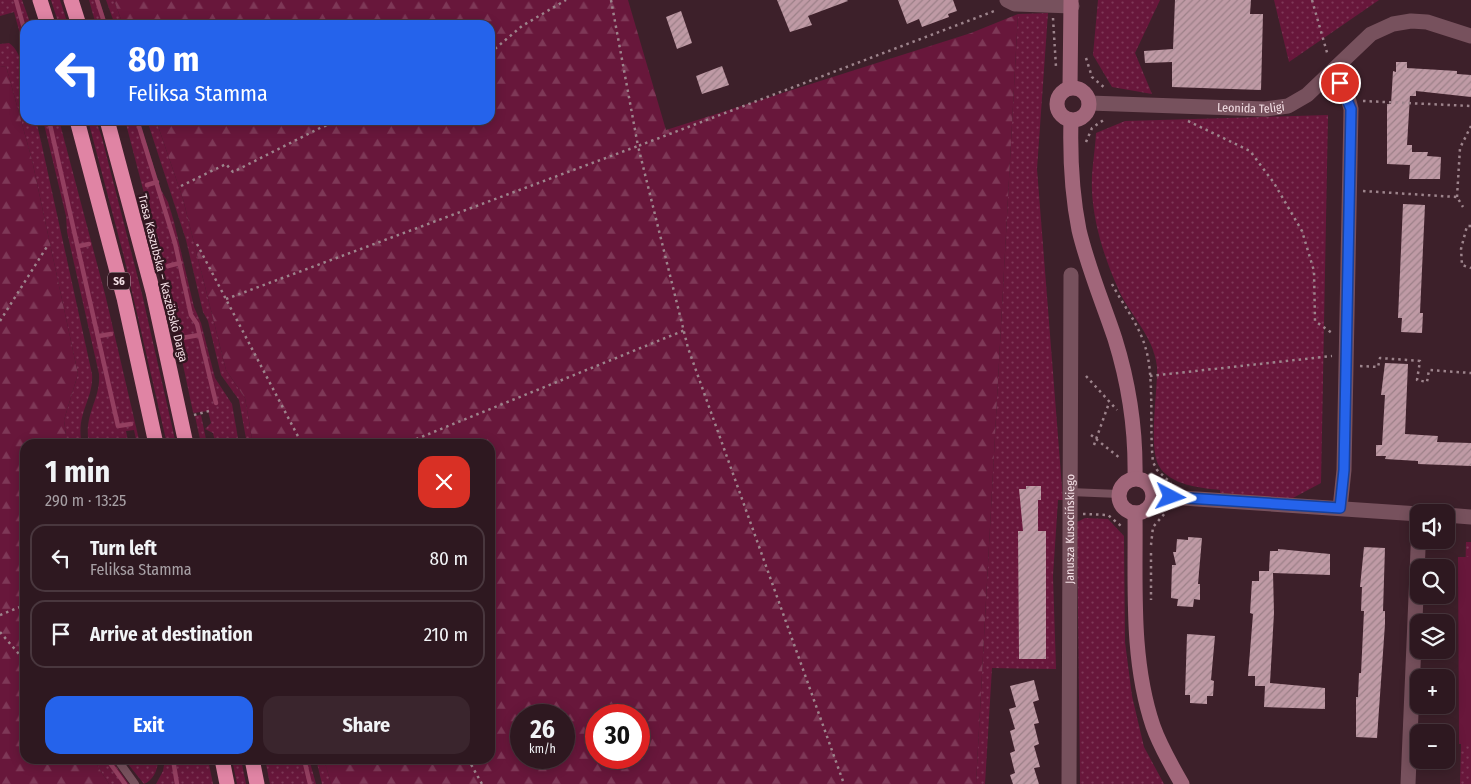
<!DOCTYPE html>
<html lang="en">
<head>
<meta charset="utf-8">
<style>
	:root { --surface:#2e1820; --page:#3a252d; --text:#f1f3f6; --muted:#a7a0a5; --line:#49373e; --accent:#2563eb }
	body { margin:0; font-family:"Fira Sans Condensed",sans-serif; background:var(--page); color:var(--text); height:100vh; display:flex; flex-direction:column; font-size:19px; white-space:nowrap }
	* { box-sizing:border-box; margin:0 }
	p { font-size:16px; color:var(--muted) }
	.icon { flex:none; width:28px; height:28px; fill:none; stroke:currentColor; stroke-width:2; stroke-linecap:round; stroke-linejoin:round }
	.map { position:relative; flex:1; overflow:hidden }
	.details { position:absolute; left:20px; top:439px; width:475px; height:325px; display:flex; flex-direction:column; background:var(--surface); border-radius:15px; box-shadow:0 2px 12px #0003,0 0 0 1px var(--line) }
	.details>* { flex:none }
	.guide { position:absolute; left:20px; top:20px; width:475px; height:105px; border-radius:15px; box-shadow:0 2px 12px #0003,0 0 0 1px var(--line); background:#2563eb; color:#fff; overflow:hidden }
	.controls { position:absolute; left:1410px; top:504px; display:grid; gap:10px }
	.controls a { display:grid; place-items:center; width:45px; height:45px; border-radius:10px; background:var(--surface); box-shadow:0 2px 12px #0003,0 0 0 1px var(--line); font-size:25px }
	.speed { position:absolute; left:510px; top:704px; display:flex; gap:10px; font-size:25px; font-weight:700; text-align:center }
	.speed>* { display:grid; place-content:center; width:65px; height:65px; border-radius:50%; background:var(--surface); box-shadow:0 2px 12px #0003,0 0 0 1px var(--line); line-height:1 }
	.speed small { font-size:12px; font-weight:400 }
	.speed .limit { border:8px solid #d22; background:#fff; color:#111 }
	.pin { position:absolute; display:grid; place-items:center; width:42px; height:42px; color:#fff; margin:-21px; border:2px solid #fff; border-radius:50%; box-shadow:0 1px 5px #0007 }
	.me { position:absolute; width:55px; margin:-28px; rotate:94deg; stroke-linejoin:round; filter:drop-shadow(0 0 4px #0008) }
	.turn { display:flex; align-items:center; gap:18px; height:105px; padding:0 25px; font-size:22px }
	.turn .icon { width:65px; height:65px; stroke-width:2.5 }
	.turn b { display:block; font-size:35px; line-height:42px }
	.round { display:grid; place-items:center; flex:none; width:52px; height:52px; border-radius:15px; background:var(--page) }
	.head { display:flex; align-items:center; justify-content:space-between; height:85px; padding:0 25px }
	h1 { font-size:30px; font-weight:700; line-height:38px }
	.action { display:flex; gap:10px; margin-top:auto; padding:10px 25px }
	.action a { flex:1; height:58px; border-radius:15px; background:var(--accent); color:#fff; font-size:20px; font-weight:700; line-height:58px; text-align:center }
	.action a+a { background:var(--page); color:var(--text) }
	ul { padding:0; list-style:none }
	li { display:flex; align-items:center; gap:15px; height:68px; margin:0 10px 8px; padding:0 15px; border:2px solid var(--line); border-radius:15px }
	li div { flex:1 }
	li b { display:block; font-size:19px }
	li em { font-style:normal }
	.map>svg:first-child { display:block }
	.green { fill:url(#green-dots) }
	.forest { fill:url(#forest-firs); fill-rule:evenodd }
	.pitch { fill:#68173b }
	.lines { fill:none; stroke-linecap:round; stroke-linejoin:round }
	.stream { stroke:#933f60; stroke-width:4.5 }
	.building { fill:url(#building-hatch) }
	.path { stroke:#9d848c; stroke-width:2.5; stroke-dasharray:2.5 4; stroke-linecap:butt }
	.lane { stroke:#77515d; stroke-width:8 }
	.street { stroke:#77515d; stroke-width:15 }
	.secondary { stroke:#a1667a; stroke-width:15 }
	.highway { stroke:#e084a4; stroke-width:15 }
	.route-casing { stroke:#184099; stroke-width:12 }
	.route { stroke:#2563eb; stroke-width:9 }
	.labels { text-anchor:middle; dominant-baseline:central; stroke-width:5; stroke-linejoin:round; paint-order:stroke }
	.shield { fill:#321620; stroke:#baa3ab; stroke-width:1 }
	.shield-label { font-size:11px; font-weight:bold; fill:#f4e0e6 }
	.street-label { font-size:12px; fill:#f4e0e6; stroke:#321620 }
</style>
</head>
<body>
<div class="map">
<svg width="1471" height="784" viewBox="0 0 1471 784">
	<defs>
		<pattern id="green-dots" width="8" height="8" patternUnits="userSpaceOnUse" patternTransform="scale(1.25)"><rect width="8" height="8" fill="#68173b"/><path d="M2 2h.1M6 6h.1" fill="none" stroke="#7e3857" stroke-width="1.8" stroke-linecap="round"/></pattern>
		<pattern id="forest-firs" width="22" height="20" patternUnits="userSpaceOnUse" patternTransform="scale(1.25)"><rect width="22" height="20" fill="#68173b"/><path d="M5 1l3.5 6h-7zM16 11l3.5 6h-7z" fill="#7e3857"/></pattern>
		<pattern id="building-hatch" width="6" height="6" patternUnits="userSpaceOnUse" patternTransform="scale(1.25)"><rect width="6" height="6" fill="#bf9aa5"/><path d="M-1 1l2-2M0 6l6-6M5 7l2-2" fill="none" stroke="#9c8088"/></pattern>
	</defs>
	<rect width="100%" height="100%" fill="#3d202a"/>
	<g class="green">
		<polygon points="0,0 22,0 31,25 25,25 25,52 14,12 0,16"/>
		<polygon points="51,0 60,0 68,25 59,25"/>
		<polygon points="89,0 99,0 107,25 96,25"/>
		<polygon points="106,0 114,0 123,25 115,25"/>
		<polygon points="1098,0 1160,0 1135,53 1152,94 1112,87 1093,55"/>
		<polygon points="1274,0 1379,0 1289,62"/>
		<polygon points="1048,13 1037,169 1063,500 1058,500 1053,576 1056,669 992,668 985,784 976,784 1018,14"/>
		<path d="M9,43C28,55 25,100 25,120H36L42,146L92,374C94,399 75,414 82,444H67L64,420L78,374L32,160L6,66L0,67V44Z"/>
		<path d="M1328,115L1321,483L1291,499L1220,493V490C1200,488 1170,485 1159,466C1148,447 1158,390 1157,367C1154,335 1128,314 1117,286C1104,257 1093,221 1092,190C1091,172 1095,152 1096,133L1125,121Z"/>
		<path d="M43,120H59L105,294L140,444H137L134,430L126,431L128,441L136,444H89C83,414 101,400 99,374L67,232L66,216Z"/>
		<polygon points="88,120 96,120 102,138 142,294 176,444 167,444 124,257"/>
		<polygon points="125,120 139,120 161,190 168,202 174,222 194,307 201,323 215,378 232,404 239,444 208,444 215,442 213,433 205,429 211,423 208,411 194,413 193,412 158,247"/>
		<polygon points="147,120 156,120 183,199 226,370 245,398 253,444 247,444 239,400 221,375 208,321 203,312 186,240"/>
		<polygon points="201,415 207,444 201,444 195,416"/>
		<polygon points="1085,518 1108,519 1124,536 1125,642 1132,696 1144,747 1164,784 1080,784 1077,522"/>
		<polygon points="1466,542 1471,542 1471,784 1460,784"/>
		<polygon points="93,759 111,759 129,784 109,784"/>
		<path d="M124,759L132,761L136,759H158C158,769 154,780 144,784Z"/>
		<polygon points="165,759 208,759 213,784 156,784 163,771"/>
		<polygon points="232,759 241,759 246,784 237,784"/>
		<polygon points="265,759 309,759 316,784 270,784"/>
		<polygon points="316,759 324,759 331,784 322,784"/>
	</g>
	<g class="forest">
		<path d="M114,0H628L666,130L971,33L1018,14L976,784H331L324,759H490V444H253L245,398L226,370L183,199L156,120H490V25H123ZM521,715H564V758H521ZM596,715H639V758H596Z"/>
		<polygon points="6,66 32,160 78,374 64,420 67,444 25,444 25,759 93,759 109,784 0,784 0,67"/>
	</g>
	<polygon class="pitch" points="1458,557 1471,557 1471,744 1459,744"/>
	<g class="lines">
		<g class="stream">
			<polyline points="16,0 25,32"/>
			<polyline points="97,0 105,25"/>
			<polyline points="49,120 118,426 131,424"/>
			<polyline points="137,120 175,243 191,315 197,324 216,403"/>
			<polyline points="147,185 157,182"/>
			<polyline points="79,246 89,244"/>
			<polyline points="168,266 180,263"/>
			<polyline points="99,336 111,334"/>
			<polyline points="182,338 199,335"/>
			<polyline points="107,759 125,784"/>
			<polyline points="173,759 177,784"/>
			<polyline points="304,759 310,784"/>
		</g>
	</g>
	<g class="building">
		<polygon points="777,0 847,0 848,1 808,16 812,25 790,32"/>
		<polygon points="898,0 953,0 957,11 948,14 949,17 922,27 919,19 907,24"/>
		<polygon points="1175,0 1251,0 1250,14 1263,14 1261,90 1172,87 1172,62 1145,63 1144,51 1173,49"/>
		<polygon points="681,11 692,43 677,49 666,17"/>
		<polygon points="1396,62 1407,62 1407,68 1457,71 1457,74 1471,75 1471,97 1416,91 1416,96 1410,96 1407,145 1412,145 1412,152 1428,152 1427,156 1441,157 1440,179 1409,179 1410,165 1387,164 1387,104 1391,104 1393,71 1396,72"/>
		<polygon points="722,66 729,85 702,94 696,76"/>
		<polygon points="1403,204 1425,205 1420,313 1423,313 1422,333 1401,332 1402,318 1398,318"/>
		<polygon points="1385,363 1408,364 1405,434 1438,436 1437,442 1471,443 1471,466 1418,464 1418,461 1385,459 1386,456 1376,456 1376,445 1382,445 1385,395 1381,395"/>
		<polygon points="1026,486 1041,486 1041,500 1038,500 1038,531 1046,531 1046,659 1019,659 1018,531 1023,531 1019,489 1026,489"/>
		<polygon points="1188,537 1202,538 1198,584 1200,584 1200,600 1194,599 1193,607 1177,606 1178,599 1171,598 1172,565 1176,565 1173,552 1176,552 1177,539 1188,540"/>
		<polygon points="1364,547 1385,548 1383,611 1385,611 1385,624 1377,738 1356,737 1356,697 1358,697 1359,673 1361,673 1364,611 1361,611 1362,587 1360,587"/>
		<polygon points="1278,549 1330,554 1330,575 1273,573 1274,613 1270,683 1325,688 1325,709 1264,707 1265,686 1255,686 1255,676 1248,676 1253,614 1250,613 1252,581 1259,581 1259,571 1269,571 1270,551 1278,551"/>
		<polygon points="1187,634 1215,636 1211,680 1214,681 1213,696 1207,696 1207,704 1190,703 1190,695 1185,695"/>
		<polygon points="1034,680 1039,700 1033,702 1039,723 1034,724 1039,744 1034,746 1040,767 1034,768 1039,784 1013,784 1010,775 1015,773 1010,753 1015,751 1010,731 1015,729 1009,709 1016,707 1010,686"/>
	</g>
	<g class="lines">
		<g class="path">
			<polyline points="611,0 638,146 997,10"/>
			<polyline points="1312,0 1328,56"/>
			<polyline points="1053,18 1056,67"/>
			<polyline points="490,53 522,26 566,0"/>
			<polyline points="1086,58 1092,77 1106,89"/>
			<polyline points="1363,101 1471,106"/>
			<polyline points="1188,121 1250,151 1274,183 1302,231 1314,271 1315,321 1332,333"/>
			<polyline points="1086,142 1092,128 1105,119"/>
			<polyline points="181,186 226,164 233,172 322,127 342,120"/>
			<polyline points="1363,191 1457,197 1463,207"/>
			<polyline points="1457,197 1460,148 1471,126"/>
			<polyline points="1471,226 1467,226 1461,249 1462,265 1471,268"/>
			<polyline points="197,244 302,444"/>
			<path d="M1112,284C1123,305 1138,323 1145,346C1155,376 1149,427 1153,462L1157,470L1171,483"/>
			<polyline points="226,299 638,146 688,348 844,784"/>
			<polyline points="0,321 48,245"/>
			<polyline points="1360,366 1378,367 1380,358 1420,361 1417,380 1427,382 1429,370 1471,373"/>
			<polyline points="1086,376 1117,410"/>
			<polyline points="1150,376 1332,356"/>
			<polyline points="194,415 209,411"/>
			<polyline points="1091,435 1121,459"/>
			<polyline points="404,444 685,330"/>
			<polyline points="1094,445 1109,403"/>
			<polyline points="1083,514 1108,515 1121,526"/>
			<polyline points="1151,545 1153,527 1166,512"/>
			<polyline points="1151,553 1151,600"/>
			<polyline points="0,615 25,605"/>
			<polyline points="0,632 25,661"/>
			<polyline points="468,759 482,784"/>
		</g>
		<g class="lane">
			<polyline points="1070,492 1119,494"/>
			<polyline points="117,759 135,784"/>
		</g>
		<g class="street">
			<polyline points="1007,0 1015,4 1072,6"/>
			<polyline points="1334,72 1347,94 1351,109 1344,470 1340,508"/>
			<path id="s1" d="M1089,103L1265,109L1288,106L1307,95L1371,34L1393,24L1411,21L1427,22L1471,36"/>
			<polyline points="1153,496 1419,514"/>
			<polyline points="1446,515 1471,517"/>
			<path id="s2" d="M1069,784L1071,275"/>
			<polyline points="1408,784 1419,526"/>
		</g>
		<g class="secondary">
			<polyline points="1070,88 1071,0"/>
			<circle cx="1073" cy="104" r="16"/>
			<path d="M1071,120C1070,156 1072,195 1079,230C1088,268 1103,303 1115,339C1129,384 1136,431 1135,478"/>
			<circle cx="1136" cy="496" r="17"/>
			<path d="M1135,513C1136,583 1130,658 1153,726C1160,746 1171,765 1182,784"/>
		</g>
		<g class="highway">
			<polyline points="40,0 48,25"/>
			<polyline points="71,0 79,25"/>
			<polyline points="77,120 124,298 156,444"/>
			<polyline points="107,120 153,292 186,444"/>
			<polyline points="222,759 227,784"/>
			<polyline points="252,759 257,784"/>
		</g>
	</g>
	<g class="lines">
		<g class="route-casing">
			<polyline id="route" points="1171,497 1340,508 1344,470 1351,109 1340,83"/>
		</g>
		<use href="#route" class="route"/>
	</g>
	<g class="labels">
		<rect class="shield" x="108" y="272.5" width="22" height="17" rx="4"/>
		<g class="shield-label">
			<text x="119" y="281">S6</text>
		</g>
		<g class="street-label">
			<text stroke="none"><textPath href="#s1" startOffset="162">Leonida Teligi</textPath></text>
			<text transform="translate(163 278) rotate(76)">Trasa Kaszubska – Kaszëbskô Darga</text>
			<text stroke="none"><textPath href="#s2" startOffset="255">Janusza Kusocińskiego</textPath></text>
		</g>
	</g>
</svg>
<div class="controls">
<a><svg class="icon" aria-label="sound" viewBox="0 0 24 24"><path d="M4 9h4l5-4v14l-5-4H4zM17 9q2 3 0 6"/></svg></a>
<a><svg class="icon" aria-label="search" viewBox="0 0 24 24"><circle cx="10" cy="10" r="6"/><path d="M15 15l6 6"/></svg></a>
<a><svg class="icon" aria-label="layers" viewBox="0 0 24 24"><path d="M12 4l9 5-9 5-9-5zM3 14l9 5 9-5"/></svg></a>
<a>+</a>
<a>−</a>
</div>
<div class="speed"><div>26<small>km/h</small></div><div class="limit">30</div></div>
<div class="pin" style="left:1340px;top:83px;background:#d93025"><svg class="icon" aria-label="arrive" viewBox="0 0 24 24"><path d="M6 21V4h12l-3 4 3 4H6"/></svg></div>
<svg class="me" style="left:1171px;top:497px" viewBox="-20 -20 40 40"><path d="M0-17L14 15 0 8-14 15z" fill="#2563eb" stroke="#fff" stroke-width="4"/></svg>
<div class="guide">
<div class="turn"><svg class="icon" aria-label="left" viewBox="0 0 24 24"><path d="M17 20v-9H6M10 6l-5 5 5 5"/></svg><div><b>80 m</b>Feliksa Stamma</div></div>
</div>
<section class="details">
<div class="head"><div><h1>1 min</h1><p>290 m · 13:25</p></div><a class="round" style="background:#d93025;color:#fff"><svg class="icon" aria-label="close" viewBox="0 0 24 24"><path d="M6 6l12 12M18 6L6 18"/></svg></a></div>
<ul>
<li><svg class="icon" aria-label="left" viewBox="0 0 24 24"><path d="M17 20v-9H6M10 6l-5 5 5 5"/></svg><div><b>Turn left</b><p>Feliksa Stamma</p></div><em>80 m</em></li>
<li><svg class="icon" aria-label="arrive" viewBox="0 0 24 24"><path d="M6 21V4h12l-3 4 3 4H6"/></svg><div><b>Arrive at destination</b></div><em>210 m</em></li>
</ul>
<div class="action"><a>Exit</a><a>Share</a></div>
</section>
</div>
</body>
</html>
